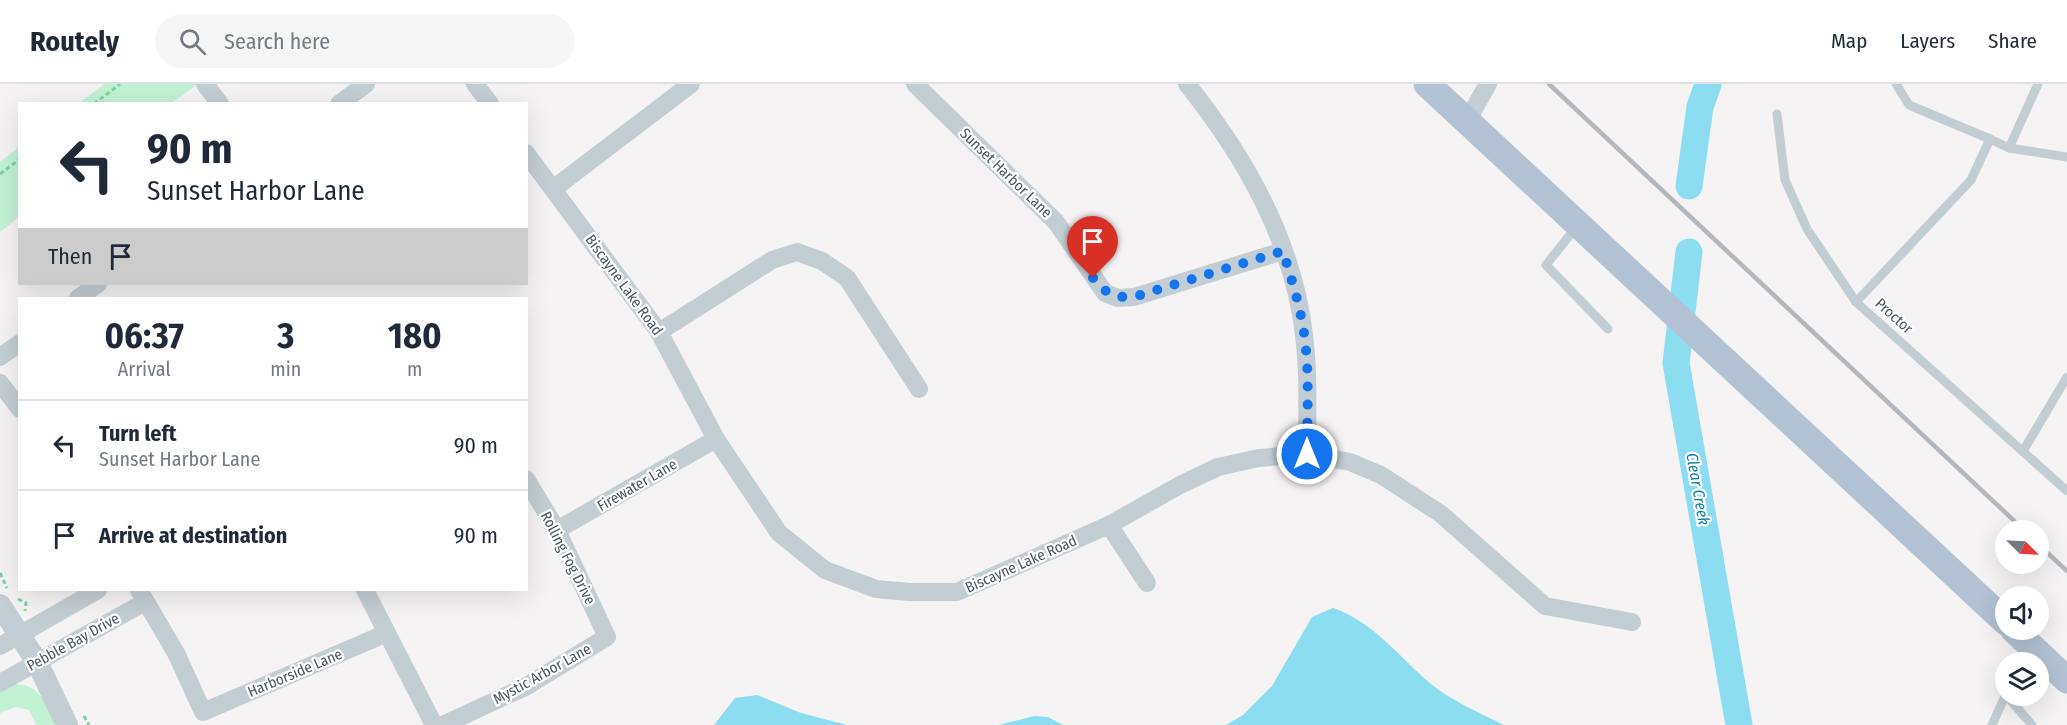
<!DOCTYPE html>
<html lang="en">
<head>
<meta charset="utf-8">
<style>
	:root { --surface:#fff; --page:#f6f6f7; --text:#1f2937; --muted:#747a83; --line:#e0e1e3 }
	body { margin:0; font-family:"Fira Sans Condensed",sans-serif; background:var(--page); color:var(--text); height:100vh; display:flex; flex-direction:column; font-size:22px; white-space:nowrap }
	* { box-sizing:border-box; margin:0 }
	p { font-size:20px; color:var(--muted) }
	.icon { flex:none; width:33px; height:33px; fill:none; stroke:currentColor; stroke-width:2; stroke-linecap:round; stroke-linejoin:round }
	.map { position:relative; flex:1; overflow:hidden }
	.drawer { position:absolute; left:18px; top:213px; width:510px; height:294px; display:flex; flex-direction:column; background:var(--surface); border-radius:0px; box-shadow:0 6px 24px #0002 }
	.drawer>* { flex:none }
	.hud { position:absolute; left:18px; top:18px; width:510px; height:183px; border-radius:0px; box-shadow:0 6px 24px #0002; background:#fff; color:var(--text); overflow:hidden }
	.needle { width:39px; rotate:114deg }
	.controls { position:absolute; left:1995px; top:436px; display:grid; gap:12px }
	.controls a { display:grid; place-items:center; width:54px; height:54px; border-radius:50%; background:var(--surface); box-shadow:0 6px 24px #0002; font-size:30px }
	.pin { position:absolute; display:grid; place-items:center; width:51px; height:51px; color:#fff; margin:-62px -26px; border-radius:50% 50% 50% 0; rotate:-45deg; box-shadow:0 0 6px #0007 }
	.pin .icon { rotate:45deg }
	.me { position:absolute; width:66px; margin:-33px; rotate:0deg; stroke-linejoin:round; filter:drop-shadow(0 0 4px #0008) }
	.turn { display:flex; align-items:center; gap:21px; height:126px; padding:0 30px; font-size:27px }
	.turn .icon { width:78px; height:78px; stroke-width:2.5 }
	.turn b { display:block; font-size:42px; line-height:51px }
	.then { display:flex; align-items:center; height:57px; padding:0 30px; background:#0003; gap:12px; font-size:22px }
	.eta { display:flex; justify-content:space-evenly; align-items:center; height:102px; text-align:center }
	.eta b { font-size:36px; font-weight:700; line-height:42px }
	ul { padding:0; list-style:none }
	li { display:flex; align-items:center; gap:18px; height:90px; padding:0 30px; border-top:2px solid var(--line) }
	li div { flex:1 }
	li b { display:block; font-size:22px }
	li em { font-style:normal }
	header { display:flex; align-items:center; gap:36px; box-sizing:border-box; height:84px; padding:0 30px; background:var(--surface); border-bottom:2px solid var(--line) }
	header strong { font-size:28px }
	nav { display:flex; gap:33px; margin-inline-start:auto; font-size:21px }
	.search { width:420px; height:54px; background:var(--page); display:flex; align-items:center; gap:15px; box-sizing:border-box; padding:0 21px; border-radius:33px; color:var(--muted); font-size:22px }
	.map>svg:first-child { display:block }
	.green { fill:#c1f2d4 }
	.water { fill:#8cddf1 }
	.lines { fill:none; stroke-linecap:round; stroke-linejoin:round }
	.river { stroke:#8cddf1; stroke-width:27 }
	.path { stroke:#77d3a5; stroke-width:3; stroke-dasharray:4.5 3; stroke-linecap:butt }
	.service { stroke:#c3cdd4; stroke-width:9 }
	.minor { stroke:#c3cdd4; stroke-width:18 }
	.tertiary { stroke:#c3cdd4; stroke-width:22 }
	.primary { stroke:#b2c2d2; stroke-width:27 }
	.rail { stroke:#b4b8bd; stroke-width:4.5 }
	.route { stroke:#1374ee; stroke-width:10; stroke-dasharray:0 18 }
	.labels { text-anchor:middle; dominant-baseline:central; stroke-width:4.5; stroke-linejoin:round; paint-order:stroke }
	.street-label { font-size:15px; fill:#495661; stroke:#fff }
	.water-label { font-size:16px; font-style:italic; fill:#08809f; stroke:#fff }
</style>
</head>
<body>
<header>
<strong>Routely</strong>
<div class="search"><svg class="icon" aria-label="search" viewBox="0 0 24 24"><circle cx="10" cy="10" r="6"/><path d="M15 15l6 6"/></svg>Search here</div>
<nav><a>Map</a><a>Layers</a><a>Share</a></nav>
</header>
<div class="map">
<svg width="2067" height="641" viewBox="0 0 2067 641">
	<rect width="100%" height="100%" fill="#f5f3f3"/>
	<g class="green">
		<polygon points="104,0 198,0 172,19 78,20"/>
		<polygon points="19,63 19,133 0,148 0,78"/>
		<path d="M14,600C41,600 45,620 56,641H36L29,626L15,623L0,629V608Z"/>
	</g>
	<g class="water">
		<path d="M1333,524C1374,538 1399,573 1431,600C1452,617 1480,629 1504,641H1226L1243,631L1272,602L1312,533Z"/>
		<polygon points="757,611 801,629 847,641 714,641 735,614"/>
		<polygon points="1034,632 1048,633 1063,641 999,641"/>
	</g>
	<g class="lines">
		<g class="river">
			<polyline points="1689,102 1700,23 1708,0"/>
			<polyline points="1689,168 1676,279 1739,641"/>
		</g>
		<g class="path">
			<polyline points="94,20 120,0"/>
			<polyline points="0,90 20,75"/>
			<polyline points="0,489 7,504"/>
			<polyline points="18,515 26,519 25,527"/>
			<polyline points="84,632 89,641"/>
		</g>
		<g class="service">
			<polyline points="1896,0 1909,21 1990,55 2009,64 2067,73"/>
			<polyline points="1777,30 1785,96 1807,145 1856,218 2067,407"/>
			<polyline points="2009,64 2038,0"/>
			<polyline points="1577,142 1546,181 1608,245"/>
			<polyline points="1856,218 1971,96 1990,55"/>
			<polyline points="2023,367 2067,293"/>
			<polyline points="2007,612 2032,641"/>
			<polyline points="1992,641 2006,610"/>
		</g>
		<g class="minor">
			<polyline points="205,0 220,20"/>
			<polyline points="475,0 490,20"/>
			<polyline points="915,0 1056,138 1105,209 1118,214 1134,213 1283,167"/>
			<path d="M1187,0C1245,73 1293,156 1304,251C1309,290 1307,330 1307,370"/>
			<polyline points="339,20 366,0"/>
			<polyline points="1467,37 1488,0"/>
			<polyline points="526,69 659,248 716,355 779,449 825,486 876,505 909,508 957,508 1109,441 1180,401 1218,383 1259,374 1307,370 1350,378 1381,391 1441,430 1545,522 1632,538"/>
			<polyline points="553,105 691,0"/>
			<polyline points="78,214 98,200"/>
			<polyline points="659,248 772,176 797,168 822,177 847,194 919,305"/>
			<polyline points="0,273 20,259"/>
			<polyline points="0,299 20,325"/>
			<polyline points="1109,441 1147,499"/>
			<polyline points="557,446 716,355"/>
			<polyline points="139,506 176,569 203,628 387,549"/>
			<polyline points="365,506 434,641"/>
			<polyline points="0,562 98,506"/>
			<polyline points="0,599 145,518"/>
			<polyline points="443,641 525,603 607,553 557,446 526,395"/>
		</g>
		<polyline class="tertiary" points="0,521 37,578 67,641"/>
		<g class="primary">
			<polyline points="1427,0 2006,538"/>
			<polyline points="2014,546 2067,596"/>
		</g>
		<g class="rail">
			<polyline points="1549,0 2025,447"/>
			<polyline points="2038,460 2067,487"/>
		</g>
	</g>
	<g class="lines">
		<path class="route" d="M1093,194C1106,210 1114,214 1134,213L1283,167C1291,194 1300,221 1304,249C1310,289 1307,330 1307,370"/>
	</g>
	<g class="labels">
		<g class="street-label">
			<text transform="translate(1006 89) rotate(44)">Sunset Harbor Lane</text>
			<text transform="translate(624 201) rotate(54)">Biscayne Lake Road</text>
			<text transform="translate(1894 232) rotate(42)">Proctor</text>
			<text transform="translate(637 401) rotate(-30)">Firewater Lane</text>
			<text transform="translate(568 474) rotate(63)">Rolling Fog Drive</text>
			<text transform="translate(1021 480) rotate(-24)">Biscayne Lake Road</text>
			<text transform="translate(73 558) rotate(-29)">Pebble Bay Drive</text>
			<text transform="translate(295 589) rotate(-23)">Harborside Lane</text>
			<text transform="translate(542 590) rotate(-29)">Mystic Arbor Lane</text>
		</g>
		<g class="water-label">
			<text transform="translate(1698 405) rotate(80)">Clear Creek</text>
		</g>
	</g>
</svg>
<div class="controls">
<a><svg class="needle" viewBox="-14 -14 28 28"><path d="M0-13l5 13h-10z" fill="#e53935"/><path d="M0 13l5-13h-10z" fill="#747a83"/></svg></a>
<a><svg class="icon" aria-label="sound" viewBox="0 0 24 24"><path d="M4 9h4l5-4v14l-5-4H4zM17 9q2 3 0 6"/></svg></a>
<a><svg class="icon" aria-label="layers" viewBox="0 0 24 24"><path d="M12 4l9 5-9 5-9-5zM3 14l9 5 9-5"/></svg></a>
</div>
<div class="pin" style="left:1093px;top:194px;background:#d93025"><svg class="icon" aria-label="arrive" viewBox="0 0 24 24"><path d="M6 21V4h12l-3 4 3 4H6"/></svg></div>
<svg class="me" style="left:1307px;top:370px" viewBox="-20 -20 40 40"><circle r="17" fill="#1374ee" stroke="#fff" stroke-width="3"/><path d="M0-11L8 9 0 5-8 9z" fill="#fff"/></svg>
<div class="hud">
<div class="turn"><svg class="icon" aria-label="left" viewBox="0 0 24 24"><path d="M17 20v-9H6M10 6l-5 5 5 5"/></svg><div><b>90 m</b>Sunset Harbor Lane</div></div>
<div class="then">Then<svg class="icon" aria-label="arrive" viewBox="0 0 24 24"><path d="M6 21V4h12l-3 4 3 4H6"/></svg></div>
</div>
<section class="drawer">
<div class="eta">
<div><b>06:37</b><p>Arrival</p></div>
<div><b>3</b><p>min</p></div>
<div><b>180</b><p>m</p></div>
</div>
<ul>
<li><svg class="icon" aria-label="left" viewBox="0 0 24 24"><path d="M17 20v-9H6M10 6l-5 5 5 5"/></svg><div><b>Turn left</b><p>Sunset Harbor Lane</p></div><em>90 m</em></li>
<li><svg class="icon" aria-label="arrive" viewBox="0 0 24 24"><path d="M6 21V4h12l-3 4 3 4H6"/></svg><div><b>Arrive at destination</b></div><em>90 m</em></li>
</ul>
</section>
</div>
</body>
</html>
